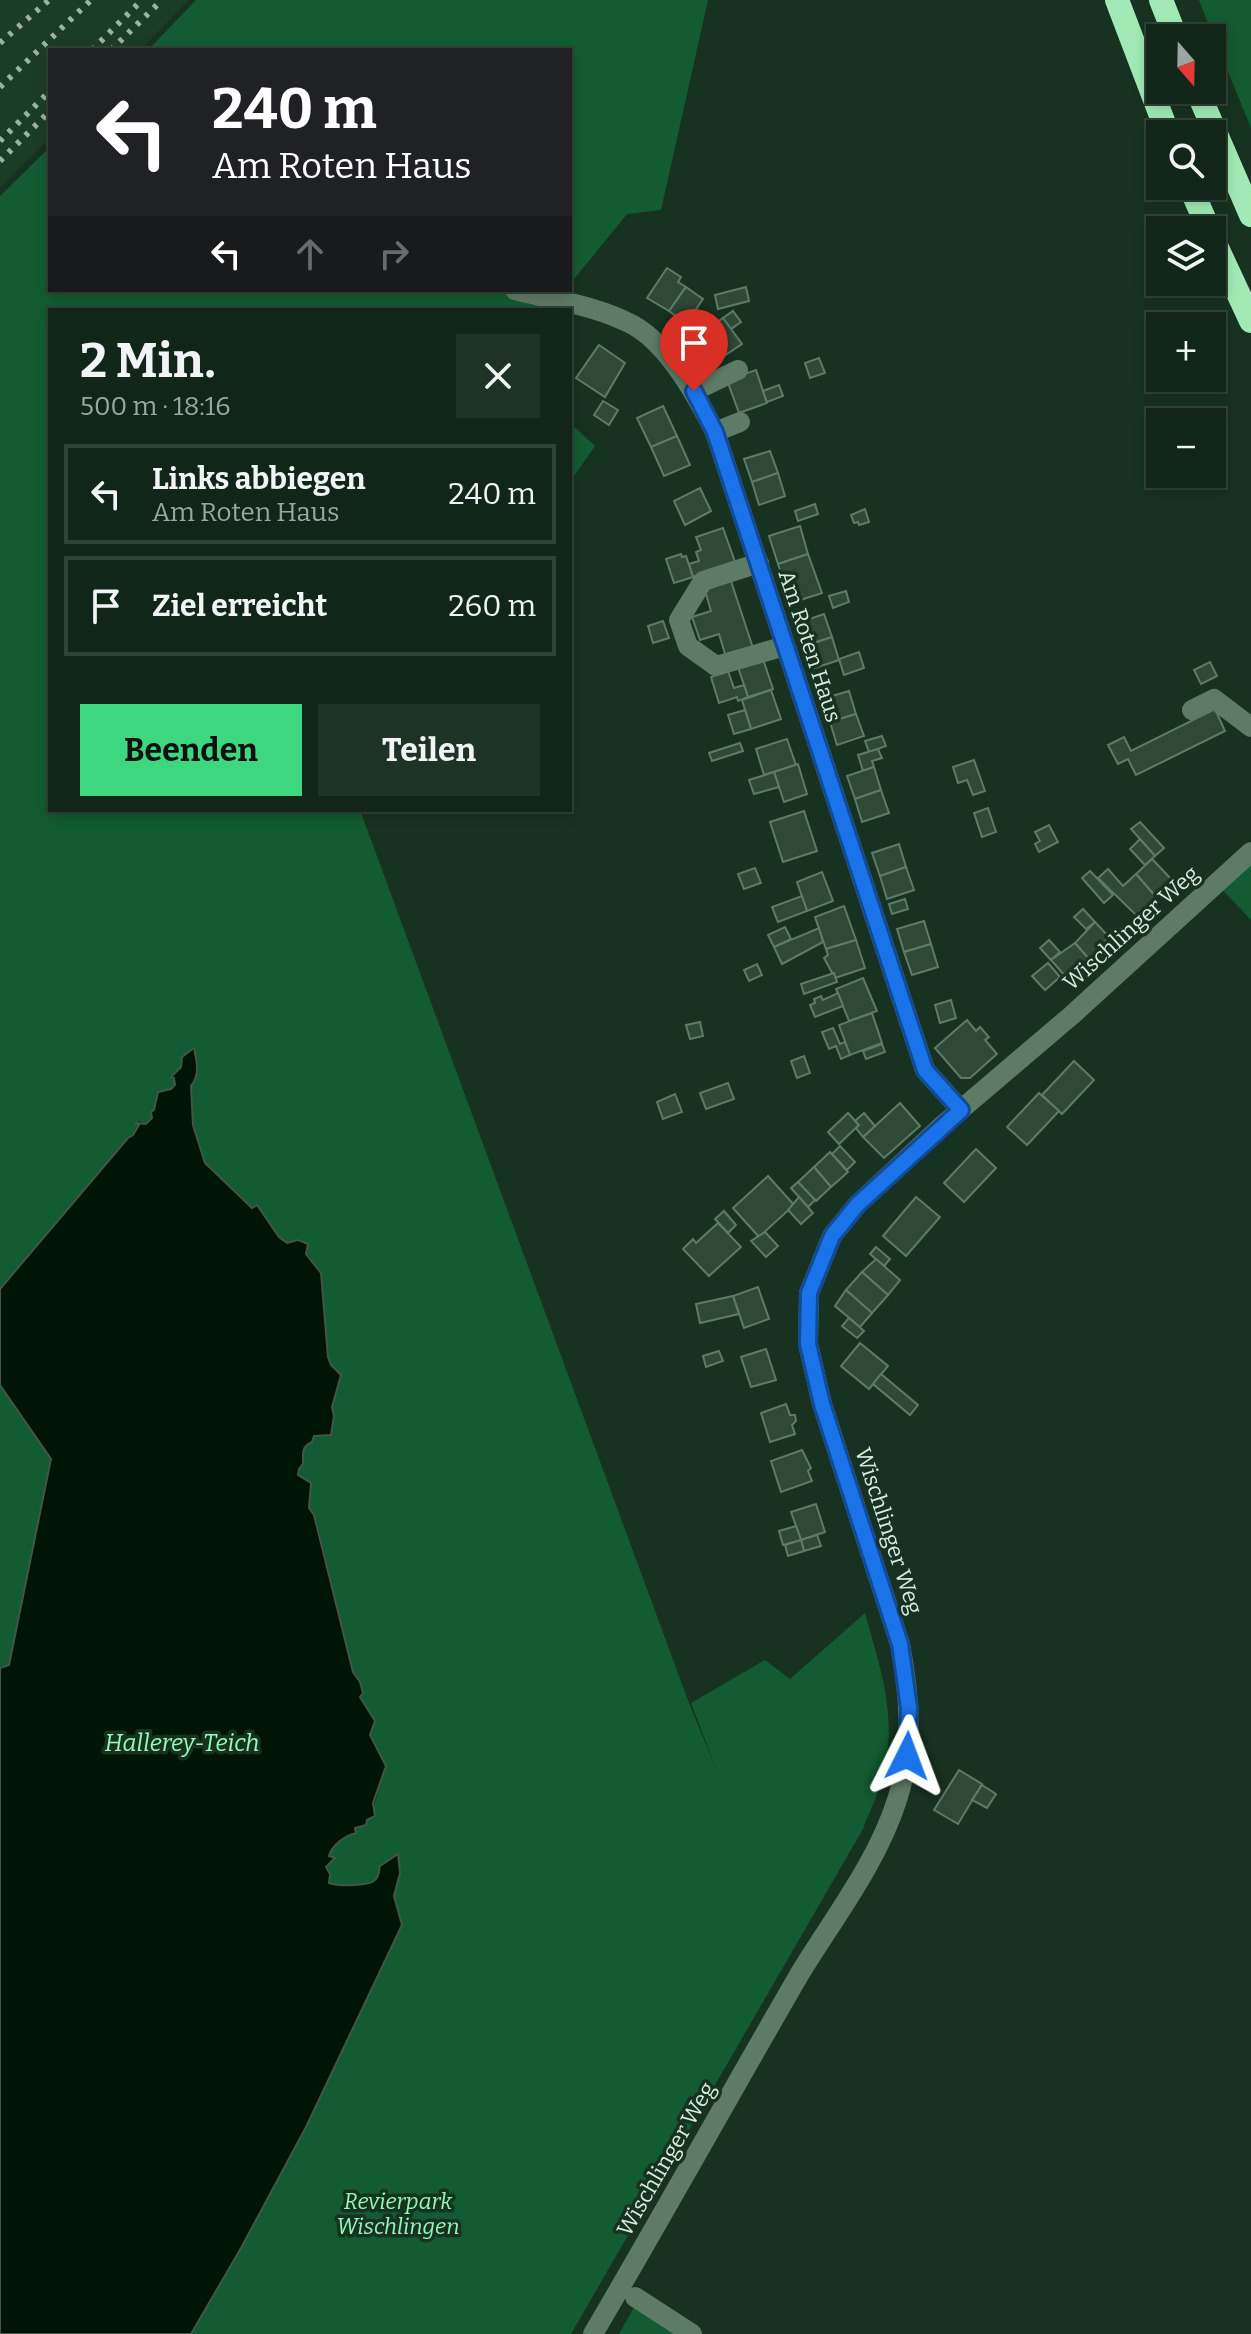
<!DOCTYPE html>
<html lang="de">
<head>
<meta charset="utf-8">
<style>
	:root { --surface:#112618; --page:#1e3225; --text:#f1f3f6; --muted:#9ca5a2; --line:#304337; --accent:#3cd77e }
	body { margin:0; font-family:Bitter,serif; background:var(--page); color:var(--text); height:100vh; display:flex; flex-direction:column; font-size:30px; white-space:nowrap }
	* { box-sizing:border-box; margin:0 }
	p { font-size:26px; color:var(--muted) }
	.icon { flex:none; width:44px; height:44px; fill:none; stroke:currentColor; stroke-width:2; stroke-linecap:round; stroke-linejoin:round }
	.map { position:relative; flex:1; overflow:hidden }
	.side { position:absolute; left:48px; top:308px; width:524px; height:504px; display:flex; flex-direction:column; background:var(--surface); border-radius:0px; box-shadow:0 4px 12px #0003,0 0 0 2px var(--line) }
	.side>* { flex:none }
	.banner { position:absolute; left:48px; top:48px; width:524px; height:244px; border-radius:0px; box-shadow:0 4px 12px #0003,0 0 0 2px var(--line); background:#202124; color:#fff; overflow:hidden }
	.needle { width:52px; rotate:160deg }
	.controls { position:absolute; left:1146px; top:24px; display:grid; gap:16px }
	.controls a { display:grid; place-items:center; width:80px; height:80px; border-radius:0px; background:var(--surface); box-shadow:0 4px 12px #0003,0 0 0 2px var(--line); font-size:40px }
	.pin { position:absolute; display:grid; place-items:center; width:68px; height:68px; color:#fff; margin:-82px -34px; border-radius:50% 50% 50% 0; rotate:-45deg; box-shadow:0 0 8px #0007 }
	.pin .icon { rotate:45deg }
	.me { position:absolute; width:88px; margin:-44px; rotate:3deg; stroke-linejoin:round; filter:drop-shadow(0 0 6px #0008) }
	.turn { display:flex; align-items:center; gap:28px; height:168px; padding:0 32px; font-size:36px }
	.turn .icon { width:104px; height:104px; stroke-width:2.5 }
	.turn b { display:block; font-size:56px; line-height:68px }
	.lanes { display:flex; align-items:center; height:76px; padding:0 32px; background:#0003; justify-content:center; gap:40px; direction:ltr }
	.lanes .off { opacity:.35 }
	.round { display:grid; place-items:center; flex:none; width:84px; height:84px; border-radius:0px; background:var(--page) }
	.headline { display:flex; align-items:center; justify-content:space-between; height:136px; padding:0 32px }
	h1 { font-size:48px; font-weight:700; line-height:60px }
	.action { display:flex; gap:16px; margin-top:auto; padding:16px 32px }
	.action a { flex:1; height:92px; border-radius:0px; background:var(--accent); color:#111; font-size:32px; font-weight:700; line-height:92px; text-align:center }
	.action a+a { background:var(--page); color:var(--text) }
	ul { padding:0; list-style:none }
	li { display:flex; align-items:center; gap:24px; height:100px; margin:0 16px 12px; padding:0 16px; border:4px solid var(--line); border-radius:0px }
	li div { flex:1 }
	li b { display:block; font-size:30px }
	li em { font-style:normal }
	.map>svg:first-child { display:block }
	.built { fill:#1b3d26 }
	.green { fill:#135b32 }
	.water { fill:#011507; stroke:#425548; stroke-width:2 }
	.building { fill:#2e4936; stroke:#5e7b66; stroke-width:2 }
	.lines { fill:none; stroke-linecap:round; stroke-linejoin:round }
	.minor { stroke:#5e7b66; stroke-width:20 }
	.highway { stroke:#a1eab6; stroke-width:24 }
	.rail { stroke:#9eb1a3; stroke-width:6; stroke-dasharray:4 8; stroke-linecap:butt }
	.route-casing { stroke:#114b97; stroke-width:20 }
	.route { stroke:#1a73e8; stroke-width:14 }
	.labels { text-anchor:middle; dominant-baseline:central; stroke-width:7; stroke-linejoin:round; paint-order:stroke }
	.street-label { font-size:22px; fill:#dbebdf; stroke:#173220 }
	.park-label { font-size:22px; font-style:italic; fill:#94f7b4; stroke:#173220 }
	.water-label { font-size:24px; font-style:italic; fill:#96f9b6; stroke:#173220 }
</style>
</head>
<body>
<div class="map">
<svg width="1251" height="2334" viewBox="0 0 1251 2334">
	<rect width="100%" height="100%" fill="#173220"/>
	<polygon class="built" points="0,0 189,0 140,50 50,50 50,138 0,187"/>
	<g class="green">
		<polygon points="196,0 708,0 661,210 627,214 570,284 570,50 148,50"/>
		<polygon points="1199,0 1251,0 1251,128 1204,13"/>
		<path d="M50,147V290H566L552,308L558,310H50V810H360L689,1703L717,1771L691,1703L765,1660L790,1679L865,1613C881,1671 898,1717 883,1777C878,1795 869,1812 863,1829L571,2334H191L241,2248L306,2127L402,1925L394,1896L400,1873L397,1855L380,1866C379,1870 379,1876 376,1879C370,1887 338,1886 329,1882L330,1874L326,1868L335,1858L329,1856C335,1839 355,1833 366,1821C375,1810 381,1780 386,1766L370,1735L375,1721L360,1697V1682L353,1672L315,1515L309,1508L311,1483L298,1475L299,1469L303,1463L302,1450L314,1436H325L334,1416L332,1407L341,1375L331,1365L328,1357L321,1273L298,1240L287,1243L279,1237L257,1206L252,1208L205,1163L198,1143L181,1067L171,1077L175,1080V1085L171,1089L158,1092L152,1118L146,1124L138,1121V1129L128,1138L0,1289V196Z"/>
		<polygon points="570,423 595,446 570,482"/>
		<polygon points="1251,852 1251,920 1216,883"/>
		<polygon points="0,1385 51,1459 9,1666 0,1668"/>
		<polygon points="637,2302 682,2334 619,2334"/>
	</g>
	<path class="water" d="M194,1048C197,1062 200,1075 191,1086L193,1125L205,1163L252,1208L257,1205L279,1237L287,1243L298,1240L308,1244L306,1254L321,1273L328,1357L331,1365L341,1375L332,1407L334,1416L331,1435L314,1436L312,1442C301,1447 303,1453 303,1464L299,1469L298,1475L311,1483L309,1508L314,1515L353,1672L360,1682L363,1693L360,1697L375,1721L370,1735L386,1766L373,1803L375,1816L367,1820L366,1825L355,1828L356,1833C346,1835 332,1845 329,1856L335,1858L326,1867L330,1874L329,1883C338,1886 370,1887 376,1879C379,1876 379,1870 380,1866L398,1854L400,1873L394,1896L402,1925L306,2127L241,2248L191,2334H0V1668L9,1665L51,1459L0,1385V1289L128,1138L133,1135L139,1125L135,1123L146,1124L152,1118L151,1112L154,1110L158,1092L171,1089L175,1085L174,1078L171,1077L181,1067L182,1057Z"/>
	<g class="building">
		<polygon points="667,268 681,277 678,282 686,287 669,311 647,298"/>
		<polygon points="686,287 703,299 686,324 669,311"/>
		<polygon points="746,287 749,301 718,309 715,295"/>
		<polygon points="733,311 741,322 731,329 723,318"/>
		<polygon points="723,318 742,344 715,362 697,336"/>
		<polygon points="599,345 625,363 605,397 576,378"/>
		<polygon points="819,358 825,373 810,378 805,363"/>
		<polygon points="756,370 767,403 739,413 727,380"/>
		<polygon points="779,385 783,396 767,402 763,391"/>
		<polygon points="603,401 618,410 609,425 594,415"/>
		<polygon points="663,406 677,436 651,447 637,418"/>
		<polygon points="677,436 690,465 664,476 651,447"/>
		<polygon points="770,451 778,473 752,482 744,459"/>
		<polygon points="778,473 785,496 759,505 752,482"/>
		<polygon points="700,488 711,511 685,525 674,501"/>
		<polygon points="815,504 818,514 798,521 795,511"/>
		<polygon points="865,509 869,522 859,525 858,522 854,523 851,515"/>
		<polygon points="800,526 808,554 778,564 769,536"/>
		<polygon points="723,528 735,562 693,577 689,564 699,561 696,552 701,550 696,537"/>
		<polygon points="681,554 682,557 686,556 693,577 674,583 666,559"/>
		<polygon points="808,554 822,593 791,603 778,564"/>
		<polygon points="730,578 753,648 726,657 719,634 700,640 692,617 711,611 704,587"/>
		<polygon points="846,591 849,602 833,608 829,596"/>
		<polygon points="824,614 832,637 805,646 798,623"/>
		<polygon points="663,621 669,638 653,643 648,626"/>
		<polygon points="832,637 839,660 812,669 805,646"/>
		<polygon points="859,652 864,668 844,675 839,659"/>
		<polygon points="763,659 773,689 748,697 738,667"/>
		<polygon points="1210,662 1217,676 1201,684 1194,670"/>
		<polygon points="728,671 734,688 744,685 748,697 738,701 737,697 719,703 711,677"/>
		<polygon points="771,690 781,719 751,729 742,700"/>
		<polygon points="849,691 856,714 830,722 822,699"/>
		<polygon points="1215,709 1225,731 1136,775 1128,759 1118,764 1108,745 1124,737 1131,751"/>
		<polygon points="745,710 751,729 734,734 728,715"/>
		<polygon points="856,714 864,736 837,745 830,722"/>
		<polygon points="882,736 886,746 869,752 865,741"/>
		<polygon points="787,739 796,765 764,775 756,749"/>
		<polygon points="740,743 743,751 712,761 709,753"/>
		<polygon points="878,749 882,758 872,761 874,767 863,771 858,755"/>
		<polygon points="974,760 985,791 973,795 967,780 958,783 953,767"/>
		<polygon points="798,764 807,794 784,802 774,772"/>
		<polygon points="874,767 881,790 855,799 847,776"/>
		<polygon points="774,772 779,787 754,794 749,780"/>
		<polygon points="881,790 889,813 862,822 855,799"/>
		<polygon points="988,808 996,832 982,837 974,813"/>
		<polygon points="804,811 817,851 783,862 770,822"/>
		<polygon points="1140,822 1164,848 1155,856 1131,829"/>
		<polygon points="1049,825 1058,842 1039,852 1035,844 1040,841 1035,832"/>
		<polygon points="1140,839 1155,856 1145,865 1130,849"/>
		<polygon points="899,844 906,867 880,876 872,853"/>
		<polygon points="1152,859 1173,881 1156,897 1136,874"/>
		<polygon points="906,867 914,890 887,899 880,876"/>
		<polygon points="755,868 761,883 744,889 738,874"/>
		<polygon points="1108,869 1123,886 1136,874 1156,897 1136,915 1098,878"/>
		<polygon points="1090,871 1113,895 1104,903 1082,878"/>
		<polygon points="822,872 833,901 807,911 797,882"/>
		<polygon points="802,896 807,911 778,922 772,907"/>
		<polygon points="905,899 908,909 892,914 889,904"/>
		<polygon points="844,906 856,940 826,949 815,917"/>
		<polygon points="1083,909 1095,922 1086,929 1074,917"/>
		<polygon points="924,921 931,944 904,952 897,929"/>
		<polygon points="1095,922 1109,937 1105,941 1113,950 1095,966 1075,943"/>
		<polygon points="785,927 791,939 774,947 768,935"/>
		<polygon points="819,928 823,942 782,964 774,947"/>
		<polygon points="856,940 865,968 835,978 824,958 828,955 826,949"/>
		<polygon points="1049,940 1060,952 1051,960 1040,948"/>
		<polygon points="1075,943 1095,966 1077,982 1068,972 1065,976 1051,960"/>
		<polygon points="931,944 938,967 912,975 904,952"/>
		<polygon points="1048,963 1060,977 1045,990 1032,976"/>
		<polygon points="757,964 762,975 749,981 744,970"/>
		<polygon points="834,973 837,982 804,994 801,984"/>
		<polygon points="863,978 877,1011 849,1021 836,989"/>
		<polygon points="838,993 843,1006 815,1017 810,1005 815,1003 814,999 821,996 823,1000"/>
		<polygon points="951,1000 956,1018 940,1023 935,1005"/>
		<polygon points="872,1013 882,1043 850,1055 839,1025"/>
		<polygon points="967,1020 976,1031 980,1027 989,1037 985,1040 997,1054 970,1078 961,1078 935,1048"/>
		<polygon points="700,1022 703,1036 690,1039 686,1025"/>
		<polygon points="833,1028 840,1044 845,1042 850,1055 841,1059 836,1046 829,1049 822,1032"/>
		<polygon points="882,1044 885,1052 866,1059 863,1051"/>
		<polygon points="804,1056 810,1073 797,1078 791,1061"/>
		<polygon points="1074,1061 1094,1080 1062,1114 1042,1095"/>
		<polygon points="728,1083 734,1099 706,1109 700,1093"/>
		<polygon points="1039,1093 1059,1111 1027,1145 1007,1127"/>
		<polygon points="675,1094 682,1112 663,1119 657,1102"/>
		<polygon points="900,1103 920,1126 884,1158 863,1137"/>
		<polygon points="848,1113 859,1125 839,1144 828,1132"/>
		<polygon points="864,1113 875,1126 863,1137 856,1128 859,1125 855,1121"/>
		<polygon points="840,1146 855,1162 847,1170 832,1154"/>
		<polygon points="976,1149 996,1168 964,1202 944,1183"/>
		<polygon points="830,1152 848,1172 831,1187 814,1167"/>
		<polygon points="814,1167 831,1187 816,1201 798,1182"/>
		<polygon points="768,1176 794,1205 759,1237 733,1208"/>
		<polygon points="798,1182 815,1200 808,1207 791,1188"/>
		<polygon points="799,1197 813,1213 801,1224 788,1210"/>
		<polygon points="916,1197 940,1217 906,1256 883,1236"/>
		<polygon points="724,1211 736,1225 728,1233 715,1219"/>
		<polygon points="718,1223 741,1247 709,1276 683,1249 693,1239 696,1243"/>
		<polygon points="765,1232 778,1246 766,1257 751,1241"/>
		<polygon points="876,1247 890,1259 884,1266 870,1254"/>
		<polygon points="876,1259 900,1280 888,1295 862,1272"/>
		<polygon points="862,1272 888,1295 872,1313 846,1290"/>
		<polygon points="758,1287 769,1319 744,1328 733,1296"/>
		<polygon points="846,1290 872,1313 860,1327 835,1306"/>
		<polygon points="733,1296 739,1314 700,1323 696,1304"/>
		<polygon points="849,1318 864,1331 857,1338 842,1326"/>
		<polygon points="860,1343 888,1366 869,1389 841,1366"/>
		<polygon points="766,1349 776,1380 751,1387 741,1357"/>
		<polygon points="719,1351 723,1361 706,1367 703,1356"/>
		<polygon points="881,1374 918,1405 910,1415 873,1384"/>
		<polygon points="786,1404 790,1415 795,1415 796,1421 792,1425 795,1434 770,1442 761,1413"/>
		<polygon points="802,1450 811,1468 808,1471 812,1481 781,1492 771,1461"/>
		<polygon points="816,1504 825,1532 801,1540 791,1512"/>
		<polygon points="796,1526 801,1540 783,1545 779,1531"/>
		<polygon points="817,1535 821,1546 804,1551 801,1540"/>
		<polygon points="801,1540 804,1551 788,1556 785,1545"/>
		<polygon points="959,1770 982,1784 958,1824 934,1810"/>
		<polygon points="982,1785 996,1794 987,1808 972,1800"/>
	</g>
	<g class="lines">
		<g class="minor">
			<path d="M515,290C554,300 598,306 633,325C669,345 697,397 715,432L925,1070L961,1110"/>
			<polyline points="694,391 738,370"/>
			<polyline points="715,432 740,422"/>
			<polyline points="759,563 703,581 679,620 688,646 716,666 785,646"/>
			<polyline points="1192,710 1214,699 1251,727"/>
			<polyline points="635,2297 692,2334"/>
			<path d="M593,2334C663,2215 730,2094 799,1975C833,1919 877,1863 897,1800C914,1748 910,1697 900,1644L822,1404L808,1344L809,1293L832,1236L857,1205L944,1124L1072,1015L1251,852"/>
		</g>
		<g class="highway">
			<polyline points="1117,0 1168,134"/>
			<polyline points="1161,0 1176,38"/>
			<polyline points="1197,90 1251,215"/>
			<polyline points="1190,186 1209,230"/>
			<polyline points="1212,237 1251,321"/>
		</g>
		<g class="rail">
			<polyline points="0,43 49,0"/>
			<polyline points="92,50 142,0"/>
			<polyline points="111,50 162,0"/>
			<polyline points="0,87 91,0"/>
			<polyline points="0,141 50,91"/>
			<polyline points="0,161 50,111"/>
		</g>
	</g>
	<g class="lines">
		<g class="route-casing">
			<polyline id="route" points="694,391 715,432 925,1070 961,1110 857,1205 832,1236 809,1293 808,1344 822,1404 900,1644 909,1708 907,1756"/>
		</g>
		<use href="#route" class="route"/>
	</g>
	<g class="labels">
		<g class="street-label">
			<text transform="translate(810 646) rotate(72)">Am Roten Haus</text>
			<text transform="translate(1131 928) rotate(-42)">Wischlinger Weg</text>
			<text transform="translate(889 1531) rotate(72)">Wischlinger Weg</text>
			<text transform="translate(666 2159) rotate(-60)">Wischlinger Weg</text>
		</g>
		<g class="park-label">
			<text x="398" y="2201">Revierpark<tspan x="398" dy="25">Wischlingen</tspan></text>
		</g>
		<g class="water-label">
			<text x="182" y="1743">Hallerey-Teich</text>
		</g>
	</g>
</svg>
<div class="controls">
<a><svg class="needle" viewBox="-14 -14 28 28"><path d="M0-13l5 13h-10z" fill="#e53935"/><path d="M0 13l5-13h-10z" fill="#9ca5a2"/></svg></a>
<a><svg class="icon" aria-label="search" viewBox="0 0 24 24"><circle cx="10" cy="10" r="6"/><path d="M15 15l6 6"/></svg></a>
<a><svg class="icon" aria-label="layers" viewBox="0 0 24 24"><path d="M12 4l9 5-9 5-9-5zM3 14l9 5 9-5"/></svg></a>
<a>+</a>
<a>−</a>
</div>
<div class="pin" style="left:694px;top:391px;background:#d93025"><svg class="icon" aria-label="arrive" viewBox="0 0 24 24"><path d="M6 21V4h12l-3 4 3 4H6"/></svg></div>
<svg class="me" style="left:907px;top:1756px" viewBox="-20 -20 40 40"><path d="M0-17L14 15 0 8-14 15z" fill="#1a73e8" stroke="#fff" stroke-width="4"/></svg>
<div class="banner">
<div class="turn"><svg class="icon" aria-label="left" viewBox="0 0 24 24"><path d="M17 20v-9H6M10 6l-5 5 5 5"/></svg><div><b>240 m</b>Am Roten Haus</div></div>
<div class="lanes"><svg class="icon" aria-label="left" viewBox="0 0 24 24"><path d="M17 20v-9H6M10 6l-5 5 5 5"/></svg><svg class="icon off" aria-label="ahead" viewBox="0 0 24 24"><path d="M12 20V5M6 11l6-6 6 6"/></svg><svg class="icon off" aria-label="right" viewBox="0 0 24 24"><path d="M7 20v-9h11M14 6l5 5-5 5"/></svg></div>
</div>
<section class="side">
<div class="headline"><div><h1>2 Min.</h1><p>500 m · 18:16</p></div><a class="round"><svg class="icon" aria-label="close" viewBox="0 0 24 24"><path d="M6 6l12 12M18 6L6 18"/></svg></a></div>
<ul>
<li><svg class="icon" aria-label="left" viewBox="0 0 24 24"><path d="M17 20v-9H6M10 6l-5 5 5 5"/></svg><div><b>Links abbiegen</b><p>Am Roten Haus</p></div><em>240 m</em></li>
<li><svg class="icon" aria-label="arrive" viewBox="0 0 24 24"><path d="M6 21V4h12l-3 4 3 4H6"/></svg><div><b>Ziel erreicht</b></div><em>260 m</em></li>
</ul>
<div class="action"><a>Beenden</a><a>Teilen</a></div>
</section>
</div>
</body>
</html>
